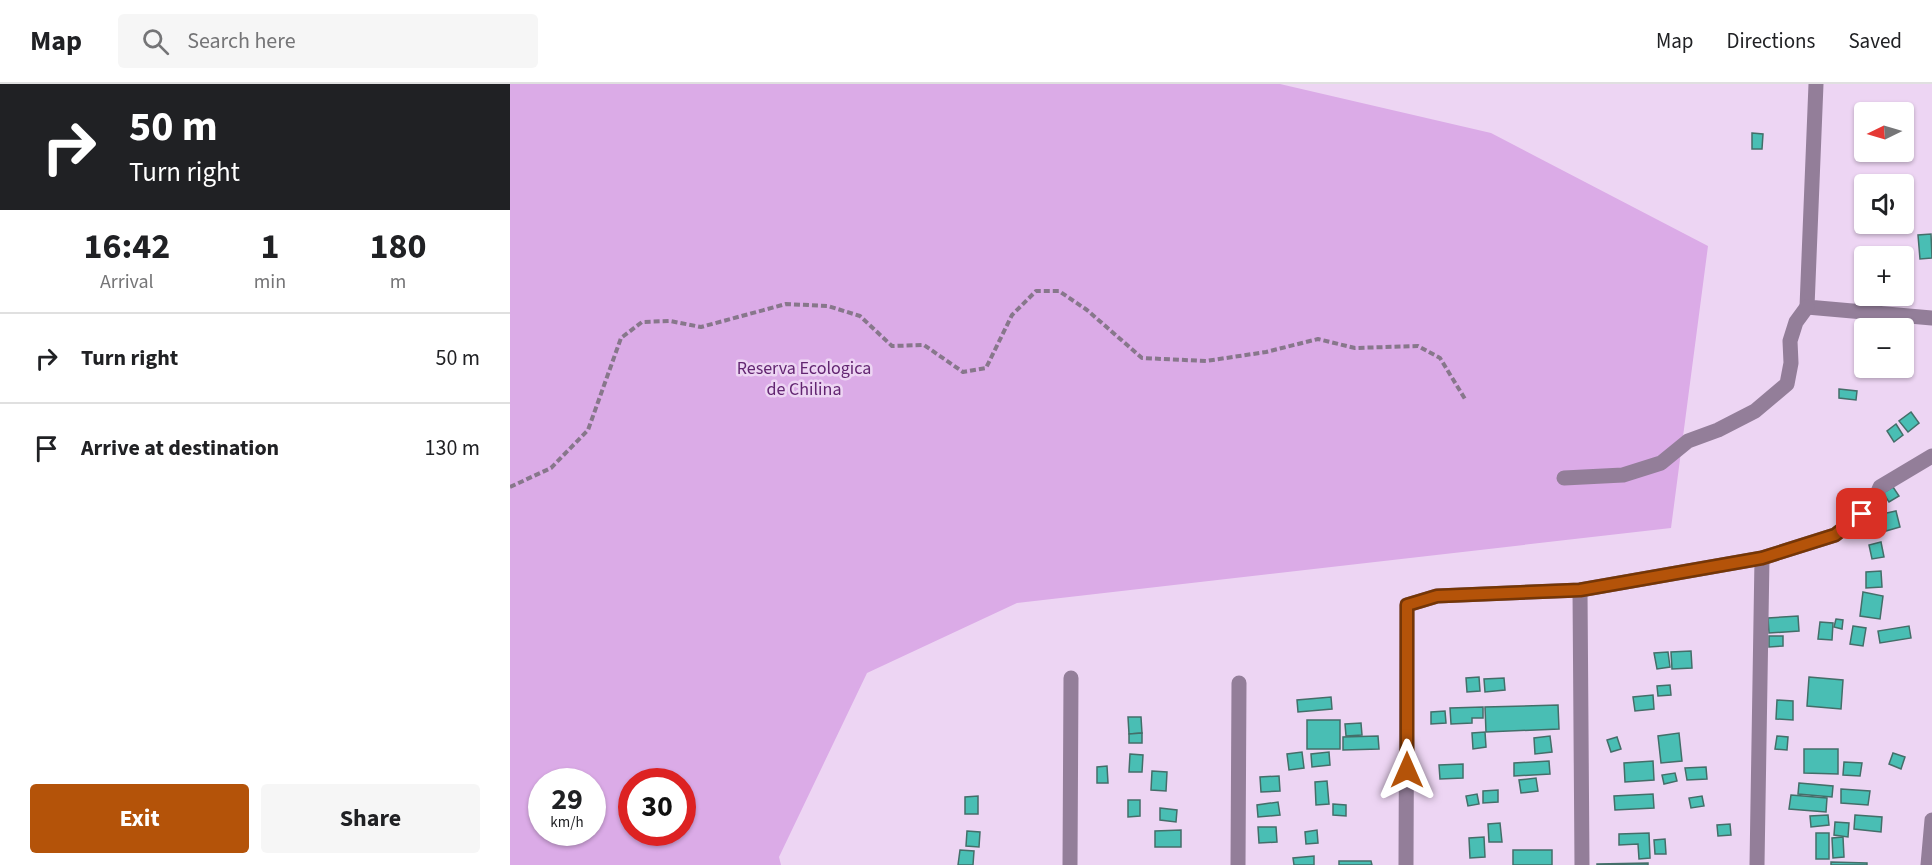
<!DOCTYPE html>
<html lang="en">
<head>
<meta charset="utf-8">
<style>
	:root { --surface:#fff; --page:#f6f6f6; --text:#202124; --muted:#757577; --line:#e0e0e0; --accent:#b45309 }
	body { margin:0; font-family:"Source Sans 3",sans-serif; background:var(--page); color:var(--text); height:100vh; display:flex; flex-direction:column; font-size:22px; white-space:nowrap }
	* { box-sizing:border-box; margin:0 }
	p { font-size:20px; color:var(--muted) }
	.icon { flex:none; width:33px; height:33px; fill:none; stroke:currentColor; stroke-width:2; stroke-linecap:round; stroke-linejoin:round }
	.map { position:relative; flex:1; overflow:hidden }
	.panel { display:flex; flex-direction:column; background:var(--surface); width:510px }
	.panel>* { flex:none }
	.guide { background:#202124; color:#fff; overflow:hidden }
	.needle { width:39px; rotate:265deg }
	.controls { position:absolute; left:1344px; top:18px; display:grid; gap:12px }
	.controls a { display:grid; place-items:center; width:60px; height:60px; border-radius:6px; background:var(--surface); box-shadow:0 2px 4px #0004; font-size:30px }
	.speed { position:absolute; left:18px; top:684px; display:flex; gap:12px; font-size:30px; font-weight:700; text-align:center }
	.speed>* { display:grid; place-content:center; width:78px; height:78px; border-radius:50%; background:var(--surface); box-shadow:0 2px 4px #0004; line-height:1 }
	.speed small { font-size:15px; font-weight:400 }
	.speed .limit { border:9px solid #d22; background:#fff; color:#111 }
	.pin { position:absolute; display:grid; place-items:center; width:51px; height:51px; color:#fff; margin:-26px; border-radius:12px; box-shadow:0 3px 9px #0006 }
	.me { position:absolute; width:66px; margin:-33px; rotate:0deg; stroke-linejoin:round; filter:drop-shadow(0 0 4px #0008) }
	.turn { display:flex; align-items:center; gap:21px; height:126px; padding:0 30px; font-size:27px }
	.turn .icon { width:78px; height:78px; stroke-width:2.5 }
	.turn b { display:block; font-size:42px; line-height:51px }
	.eta { display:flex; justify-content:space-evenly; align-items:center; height:102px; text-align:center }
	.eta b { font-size:36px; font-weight:700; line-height:42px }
	.button { display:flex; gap:12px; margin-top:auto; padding:12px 30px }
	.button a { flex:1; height:69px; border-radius:6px; background:var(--accent); color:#fff; font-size:24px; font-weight:700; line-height:69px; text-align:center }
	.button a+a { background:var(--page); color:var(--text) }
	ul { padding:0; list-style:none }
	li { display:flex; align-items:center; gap:18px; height:90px; padding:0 30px; border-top:2px solid var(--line) }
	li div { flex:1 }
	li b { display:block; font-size:22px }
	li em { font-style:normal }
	header { display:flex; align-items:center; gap:36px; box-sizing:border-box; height:84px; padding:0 30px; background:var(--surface); border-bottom:2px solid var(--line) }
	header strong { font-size:28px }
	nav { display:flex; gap:33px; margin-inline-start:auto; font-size:21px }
	.search { width:420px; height:54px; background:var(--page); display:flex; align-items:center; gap:15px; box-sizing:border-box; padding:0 21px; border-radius:6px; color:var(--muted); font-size:22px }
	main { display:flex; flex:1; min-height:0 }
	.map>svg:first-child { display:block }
	.green { fill:#dbabe7; fill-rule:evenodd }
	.building { fill:#49beb4; stroke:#446e69; stroke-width:1.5 }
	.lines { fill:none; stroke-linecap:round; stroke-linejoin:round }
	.path { stroke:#87778b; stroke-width:4; stroke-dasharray:6 3; stroke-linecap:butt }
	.minor { stroke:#937e99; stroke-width:15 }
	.route-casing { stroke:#753606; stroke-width:15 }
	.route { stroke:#b45309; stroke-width:10 }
	.labels { text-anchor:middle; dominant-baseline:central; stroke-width:5; stroke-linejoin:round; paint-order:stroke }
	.park-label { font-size:18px; fill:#622571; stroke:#edd5f3 }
</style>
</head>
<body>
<header>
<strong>Map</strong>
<div class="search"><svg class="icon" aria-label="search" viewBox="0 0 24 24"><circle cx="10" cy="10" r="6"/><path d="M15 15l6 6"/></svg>Search here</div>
<nav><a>Map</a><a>Directions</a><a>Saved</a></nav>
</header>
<main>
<section class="panel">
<div class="guide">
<div class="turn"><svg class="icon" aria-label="right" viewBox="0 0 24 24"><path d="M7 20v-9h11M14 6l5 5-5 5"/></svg><div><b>50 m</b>Turn right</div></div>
</div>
<div class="eta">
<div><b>16:42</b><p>Arrival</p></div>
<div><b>1</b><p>min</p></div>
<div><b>180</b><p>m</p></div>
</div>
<ul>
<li><svg class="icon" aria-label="right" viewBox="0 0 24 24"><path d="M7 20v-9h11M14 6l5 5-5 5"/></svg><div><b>Turn right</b></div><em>50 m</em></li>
<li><svg class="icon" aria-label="arrive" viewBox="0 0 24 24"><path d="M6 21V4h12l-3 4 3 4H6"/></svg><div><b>Arrive at destination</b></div><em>130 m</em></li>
</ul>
<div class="button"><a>Exit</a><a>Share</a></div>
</section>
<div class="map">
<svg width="1422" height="781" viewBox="0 0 1422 781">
	<rect width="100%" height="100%" fill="#edd5f3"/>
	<path class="green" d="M0,0H770L981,49L1198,162L1161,444L507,519L357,589L269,773L271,781H0ZM32,698H82V748H32ZM122,698H172V748H122Z"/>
	<g class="building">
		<rect x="1394" y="29" width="7" height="16"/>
		<polygon points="1242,49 1253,50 1252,65 1242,65"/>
		<polygon points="1421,150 1422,174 1410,175 1408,151"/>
		<polygon points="1329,305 1347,307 1346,316 1329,314"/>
		<polygon points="1401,328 1409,339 1398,348 1389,337"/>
		<polygon points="1386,340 1393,351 1384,358 1377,347"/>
		<polygon points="1383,403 1389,412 1379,418 1373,409"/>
		<polygon points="1386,427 1390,443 1376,447 1372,430"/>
		<polygon points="1371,458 1374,473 1362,475 1359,461"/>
		<polygon points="1371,487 1372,503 1356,504 1356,488"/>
		<polygon points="1353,508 1373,512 1370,535 1350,532"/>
		<polygon points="1288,532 1289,547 1259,549 1258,534"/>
		<polygon points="1326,535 1333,536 1332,545 1324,543"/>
		<polygon points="1310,538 1323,539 1322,556 1308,555"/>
		<polygon points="1343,542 1356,544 1353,562 1340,560"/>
		<polygon points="1399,542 1401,554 1370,559 1368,547"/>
		<polygon points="1259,552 1273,552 1273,562 1259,563"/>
		<polygon points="1181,567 1182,584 1162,585 1161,568"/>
		<polygon points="1158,568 1160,583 1147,585 1144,569"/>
		<polygon points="969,593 970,607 957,608 956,594"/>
		<polygon points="1299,593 1333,596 1331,625 1297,622"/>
		<polygon points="994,594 995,606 975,608 974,595"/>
		<polygon points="1160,601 1161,611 1148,612 1147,602"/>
		<polygon points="1143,611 1144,625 1125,627 1123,613"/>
		<polygon points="821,613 822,625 788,628 787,616"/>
		<polygon points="1267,616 1283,617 1283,636 1266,635"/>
		<polygon points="1048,621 1049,645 976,648 975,623"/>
		<polygon points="973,623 973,634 962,634 962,639 941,640 940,624"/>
		<polygon points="935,627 936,639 921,640 921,628"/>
		<polygon points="618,633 631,633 632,649 619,650"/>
		<rect x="797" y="636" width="33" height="29"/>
		<polygon points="851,639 852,651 836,652 835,640"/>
		<polygon points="975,648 976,663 963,665 962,649"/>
		<polygon points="632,649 632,659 619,659 619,650"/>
		<polygon points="1169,649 1172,677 1151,679 1148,652"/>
		<polygon points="868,652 869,665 833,666 833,653"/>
		<polygon points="1040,652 1042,668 1025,670 1024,654"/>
		<polygon points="1267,652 1278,653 1277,666 1265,665"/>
		<polygon points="1107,653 1111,665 1101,668 1097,656"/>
		<polygon points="1294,665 1328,665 1328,690 1294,689"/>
		<polygon points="792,668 794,684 779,686 777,670"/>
		<polygon points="819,668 820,681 802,683 801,670"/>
		<polygon points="1383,669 1395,673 1391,685 1379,680"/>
		<polygon points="620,670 633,671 632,688 619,688"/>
		<polygon points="1039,677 1040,690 1004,692 1004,679"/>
		<polygon points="1143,677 1144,696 1115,698 1114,679"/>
		<polygon points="1334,678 1352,679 1350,692 1333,691"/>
		<polygon points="953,680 953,694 930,695 929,681"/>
		<polygon points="597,682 598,699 587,699 587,683"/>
		<polygon points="1196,683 1197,695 1177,696 1175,684"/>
		<polygon points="642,687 657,688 656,707 641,706"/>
		<polygon points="1165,689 1167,697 1154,700 1152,691"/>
		<polygon points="769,692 770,707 751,708 750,693"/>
		<polygon points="1026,694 1028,707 1011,709 1009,696"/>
		<polygon points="817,697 819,720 806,721 805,698"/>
		<polygon points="1289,699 1323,702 1322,713 1288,710"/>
		<polygon points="1331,705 1360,707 1358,721 1331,719"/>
		<polygon points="988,706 988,718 973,719 973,707"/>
		<polygon points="967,710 969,720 958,722 956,712"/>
		<polygon points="1143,710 1144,724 1105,726 1104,712"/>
		<polygon points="1281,711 1317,714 1316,728 1279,725"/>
		<polygon points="468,712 468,730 455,730 455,713"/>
		<polygon points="1192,712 1194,722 1181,724 1179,714"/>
		<polygon points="618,716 630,716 630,732 618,733"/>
		<polygon points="768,718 770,731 748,733 747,721"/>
		<polygon points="823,720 836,721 836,732 823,731"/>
		<polygon points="650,724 667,726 666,738 650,736"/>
		<polygon points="1318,731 1319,741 1301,743 1300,732"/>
		<polygon points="1345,731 1372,733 1371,748 1344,745"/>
		<polygon points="1325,738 1339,739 1338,753 1324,751"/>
		<polygon points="990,739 992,758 979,758 978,740"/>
		<polygon points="1220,740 1221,751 1208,752 1207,741"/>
		<polygon points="748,743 766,743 767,758 749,759"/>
		<polygon points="671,746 671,763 645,763 645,747"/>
		<polygon points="807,746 808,759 796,760 795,748"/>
		<polygon points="457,747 470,748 469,763 456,762"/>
		<polygon points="1139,749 1140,774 1129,775 1128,760 1109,761 1109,750"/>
		<rect x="1306" y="749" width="13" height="26"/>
		<polygon points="974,753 975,773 960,774 959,754"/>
		<polygon points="1333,753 1334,773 1323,774 1322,754"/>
		<polygon points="1155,755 1156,770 1145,770 1144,756"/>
		<polygon points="450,766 464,767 463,781 448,781"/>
		<rect x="1003" y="766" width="39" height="15"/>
		<polygon points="804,772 804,781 784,781 783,774"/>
		<polygon points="829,777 861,777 862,781 829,781"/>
		<polygon points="1321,778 1357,779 1357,781 1321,781"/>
		<polygon points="1138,779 1138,781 1087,781 1087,780"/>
	</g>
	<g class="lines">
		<polyline class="path" points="0,403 41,384 78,346 111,254 132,238 160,237 191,243 276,220 318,222 350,232 382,262 414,261 453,288 476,284 502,231 526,207 549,207 577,226 632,274 696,277 756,268 808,255 845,264 908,262 930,274 955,315"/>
		<g class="minor">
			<polyline points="1306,0 1297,223 1422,234"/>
			<polyline points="1054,394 1113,391 1151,379 1178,357 1208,346 1245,327 1277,300 1281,279 1280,257 1286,238 1297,223"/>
			<polyline points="1070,506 1072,781"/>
			<polyline points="560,781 561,594"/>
			<polyline points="728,781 729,599"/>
			<polyline points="896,781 897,521 927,512 1070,506 1252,474 1325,451 1363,420 1370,403 1422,372"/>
			<polyline points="1247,781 1252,474"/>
			<polyline points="1418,781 1422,736"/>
		</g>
	</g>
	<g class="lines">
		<g class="route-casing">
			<polyline id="route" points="897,686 897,521 927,512 1070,506 1252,474 1325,451 1352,430"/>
		</g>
		<use href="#route" class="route"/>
	</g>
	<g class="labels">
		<g class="park-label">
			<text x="294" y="284">Reserva Ecologica<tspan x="294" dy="21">de Chilina</tspan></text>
		</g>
	</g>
</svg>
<div class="controls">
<a><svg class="needle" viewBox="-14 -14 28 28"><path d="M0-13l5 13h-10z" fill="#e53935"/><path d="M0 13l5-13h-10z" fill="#757577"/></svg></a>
<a><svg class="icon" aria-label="sound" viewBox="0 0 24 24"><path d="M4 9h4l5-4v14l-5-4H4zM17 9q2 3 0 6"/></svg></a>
<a>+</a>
<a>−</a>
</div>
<div class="speed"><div>29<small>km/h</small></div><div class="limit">30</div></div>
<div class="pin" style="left:1352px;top:430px;background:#d93025"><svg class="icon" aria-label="arrive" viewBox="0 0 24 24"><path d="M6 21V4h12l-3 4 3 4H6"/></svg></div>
<svg class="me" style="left:897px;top:686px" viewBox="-20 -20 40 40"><path d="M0-17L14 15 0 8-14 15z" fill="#b45309" stroke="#fff" stroke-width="4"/></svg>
</div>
</main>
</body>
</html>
